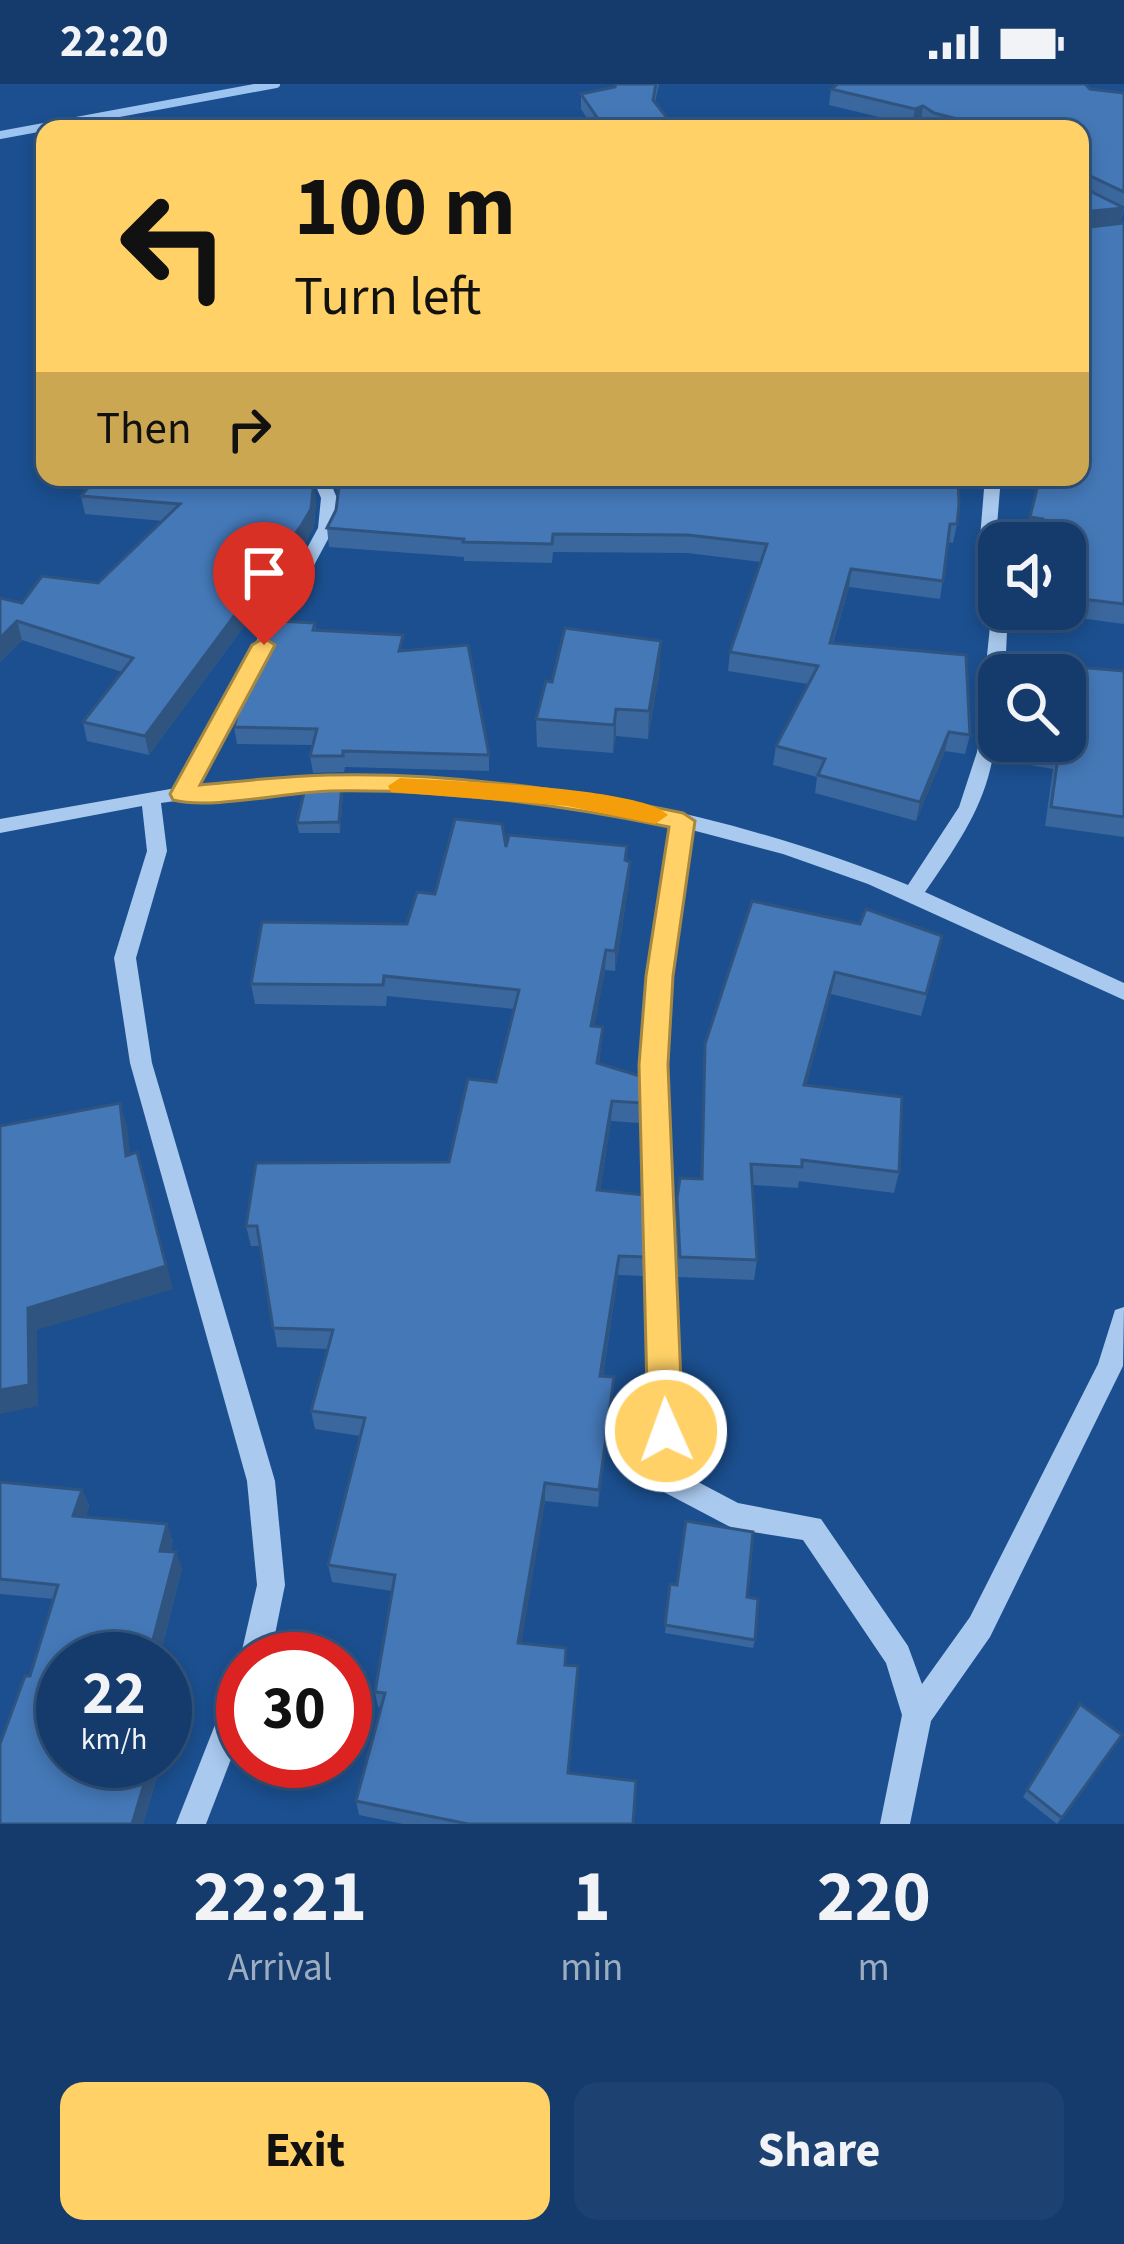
<!DOCTYPE html>
<html lang="en">
<head>
<meta charset="utf-8">
<style>
	:root { --surface:#143b6b; --page:#1d4271; --text:#f1f3f6; --muted:#9dadc1; --line:#33557e; --accent:#ffd166 }
	body { margin:0; font-family:"Source Sans 3",sans-serif; background:var(--page); color:var(--text); height:100vh; display:flex; flex-direction:column; font-size:45px; white-space:nowrap }
	* { box-sizing:border-box; margin:0 }
	p { font-size:39px; color:var(--muted) }
	.icon { flex:none; width:66px; height:66px; fill:none; stroke:currentColor; stroke-width:2; stroke-linecap:round; stroke-linejoin:round }
	.map { position:relative; height:1740px; overflow:hidden }
	.details { display:flex; flex-direction:column; background:var(--surface); flex:1 }
	.details>* { flex:none }
	.banner { position:absolute; left:36px; top:36px; width:1053px; height:366px; border-radius:24px; box-shadow:0 6px 18px #0003,0 0 0 3px var(--line); background:#ffd166; color:#111; overflow:hidden }
	.tools { position:absolute; left:978px; top:438px; display:grid; gap:24px }
	.tools a { display:grid; place-items:center; width:108px; height:108px; border-radius:24px; background:var(--surface); box-shadow:0 6px 18px #0003,0 0 0 3px var(--line); font-size:60px }
	.speed { position:absolute; left:36px; top:1548px; display:flex; gap:24px; font-size:60px; font-weight:700; text-align:center }
	.speed>* { display:grid; place-content:center; width:156px; height:156px; border-radius:50%; background:var(--surface); box-shadow:0 6px 18px #0003,0 0 0 3px var(--line); line-height:1 }
	.speed small { font-size:30px; font-weight:400 }
	.speed .limit { border:18px solid #d22; background:#fff; color:#111 }
	.pin { position:absolute; display:grid; place-items:center; width:102px; height:102px; color:#fff; margin:-123px -51px; border-radius:50% 50% 50% 0; rotate:-45deg; box-shadow:0 0 12px #0007 }
	.pin .icon { rotate:45deg }
	.me { position:absolute; width:132px; margin:-66px; rotate:358deg; stroke-linejoin:round; filter:drop-shadow(0 0 9px #0008) }
	.turn { display:flex; align-items:center; gap:42px; height:252px; padding:0 60px; font-size:54px }
	.turn .icon { width:156px; height:156px; stroke-width:2.5 }
	.turn b { display:block; font-size:84px; line-height:102px }
	.then { display:flex; align-items:center; height:114px; padding:0 60px; background:#0003; gap:24px; font-size:45px }
	.eta { display:flex; justify-content:space-evenly; align-items:center; height:204px; text-align:center }
	.eta b { font-size:72px; font-weight:700; line-height:84px }
	.action { display:flex; gap:24px; margin-top:auto; padding:24px 60px }
	.action a { flex:1; height:138px; border-radius:24px; background:var(--accent); color:#111; font-size:48px; font-weight:700; line-height:138px; text-align:center }
	.action a+a { background:var(--page); color:var(--text) }
	.status { display:flex; justify-content:space-between; align-items:center; height:84px; padding:0 60px; background:var(--surface); direction:ltr }
	.status svg { height:33px; fill:currentColor }
	.map>svg:first-child { display:block }
	.lines { fill:none; stroke-linecap:round; stroke-linejoin:round }
	.stream { stroke:#9cc4f0; stroke-width:8 }
	.minor { fill:#a9c9ee; fill-rule:evenodd }
	.wall { fill:#3a679d }
	.shaded-wall { fill:#305480 }
	.building { fill:#4478b7; stroke:#305480; stroke-width:3 }
	.route { fill:#ffd166; stroke:#a68842; stroke-width:3 }
	.slow { fill:#f59e0b }
</style>
</head>
<body>
<div class="status"><b>22:20</b><svg viewBox="0 0 49 12"><path d="M0 12V9h3v3zM5 12V6h3v6zM10 12V3h3v9zM15 12V0h3v12zM26 1h20v11H26zM47 4h2v5h-2z"/></svg></div>
<div class="map">
<svg width="1124" height="1740" viewBox="0 0 1124 1740">
	<rect width="100%" height="100%" fill="#1b4f8f"/>
	<g class="lines">
		<polyline class="stream" points="0,51 276,0"/>
		<g class="minor">
			<polygon points="919,41 927,45 914,45"/>
			<path d="M312,393H328L337,414L334,444L196,701C434,673 687,710 908,801L959,723L977,668L992,523L979,466L985,393H1001L995,466L999,483V525H1008L1005,591H999C999,693 983,725 925,808L1124,899V916L868,800L783,770L692,746L671,892L664,981L683,1390L738,1419L821,1435L908,1562L922,1600L970,1533L1098,1280L1115,1226L1124,1223L1123,1282L990,1553L931,1637L910,1740H880L902,1631L886,1579L803,1456L734,1445L660,1406L656,1397L642,981L649,892L673,741C508,703 328,693 161,719L167,767L136,874L152,979L275,1397L285,1501L270,1575H243V1581L240,1575L257,1501L247,1397L130,979L114,874L147,767L142,722L0,749V735L176,704L318,444L321,414Z"/>
			<polygon points="243,1590 243,1644 206,1740 176,1740 233,1595"/>
		</g>
	</g>
	<g class="wall">
		<polygon points="616,0 659,0 655,18 676,45 594,45 581,25 581,10 615,3"/>
		<polygon points="831,5 1090,5 1124,9 1124,126 1120,140 1124,139 1124,540 1034,528 1034,525 1065,525 1065,459 1038,459 1039,453 1026,451 1040,393 1080,393 1082,353 1080,343 1080,45 931,45 921,37 912,41 829,21"/>
		<polygon points="333,393 958,393 957,440 953,459 948,458 940,515 849,503 833,559 970,651 965,670 945,667 916,737 815,709 817,693 773,681 776,662 808,600 728,587 730,568 761,478 687,469 553,468 552,479 464,477 464,473 329,463 327,444 336,426 338,407"/>
		<polygon points="81,412 316,415 314,443 304,461 149,671 87,657 83,638 122,588 22,556 0,578 0,514 22,519 98,499 163,437 85,430"/>
		<polygon points="315,539 316,546 404,566 489,671 489,687 345,683 344,688 313,689 310,672 313,661 237,660 234,643"/>
		<polygon points="1008,577 1124,587 1124,753 1045,742 1053,685 997,675 999,649 999,657 1065,657 1065,591 1004,591"/>
		<polygon points="660,584 648,655 616,652 613,669 537,663 536,635 552,598"/>
		<polygon points="343,709 340,749 299,749 297,739"/>
		<polygon points="506,763 630,778 629,798 615,887 605,886 594,942 603,943 599,980 641,1019 639,1039 611,1037 600,1107 646,1173 645,1192 618,1191 603,1292 614,1293 598,1423 545,1417 521,1559 566,1581 578,1582 569,1689 633,1740 403,1740 359,1731 356,1717 381,1623 378,1623 375,1608 392,1507 332,1498 328,1481 360,1352 315,1345 311,1327 328,1265 277,1263 260,1162 251,1162 246,1142 449,1078 496,998 514,925 387,912 386,922 255,920 251,900 407,840 435,810"/>
		<polygon points="860,840 937,874 921,932 831,910 806,1001 899,1088 894,1109 799,1097 798,1104 753,1101 757,1176 754,1196 678,1193 676,1135 680,1094 701,1095 705,960"/>
		<polygon points="0,1398 82,1406 89,1422 86,1433 173,1456 170,1468 182,1484 159,1575 63,1575 162,1677 143,1740 0,1740 30,1592 54,1515 0,1510"/>
		<polygon points="670,1500 747,1513 755,1556 753,1564 665,1549"/>
		<polygon points="1080,1620 1122,1651 1057,1740 1023,1713"/>
	</g>
	<g class="shaded-wall">
		<polygon points="923,22 921,37 912,41 915,25"/>
		<polygon points="1124,124 1120,140 1080,144 1083,128"/>
		<polygon points="314,397 316,415 314,443 304,461 149,671 145,652"/>
		<polygon points="851,485 849,503 827,577 830,559"/>
		<polygon points="17,537 22,556 0,578 0,554"/>
		<polygon points="661,557 660,584 648,655 649,627"/>
		<polygon points="616,625 616,652 613,669 614,641"/>
		<polygon points="949,648 945,667 916,737 920,718"/>
		<polygon points="342,699 343,709 340,749 339,738"/>
		<polygon points="630,778 629,798 615,887 615,867"/>
		<polygon points="606,866 605,886 591,962 591,942"/>
		<polygon points="835,888 831,910 801,1022 804,1001"/>
		<polygon points="612,1017 611,1037 597,1126 597,1106"/>
		<polygon points="120,1019 127,1042 133,1095 126,1072"/>
		<polygon points="137,1068 173,1205 37,1246 38,1322 0,1330 0,1306 28,1224"/>
		<polygon points="619,1172 618,1191 600,1310 600,1292"/>
		<polygon points="614,1293 613,1312 598,1423 599,1406"/>
		<polygon points="545,1399 545,1417 519,1575 518,1559"/>
		<polygon points="82,1406 89,1422 81,1448 73,1432"/>
		<polygon points="167,1440 173,1456 166,1482 160,1467"/>
		<polygon points="176,1468 182,1484 159,1575 148,1575"/>
		<polygon points="169,1616 176,1630 165,1666 165,1630"/>
		<polygon points="151,1677 162,1677 143,1740 132,1740"/>
	</g>
	<g class="building">
		<polygon points="616,0 656,0 653,16 676,45 605,45 581,10 615,3"/>
		<polygon points="838,0 1085,0 1090,5 1124,9 1124,108 1080,87 1080,45 933,45 977,40 934,29 923,22 915,25 831,5"/>
		<polygon points="1080,87 1082,103 1124,124 1083,128 1081,144 1124,139 1124,520 1065,513 1065,459 1042,459 1043,435 1030,433 1040,393 1080,393 1080,353 1090,354 1080,301"/>
		<polygon points="97,393 313,393 314,397 311,425 301,442 145,652 83,638 133,574 17,537 0,554 0,514 22,519 42,492 98,499 180,420 81,412"/>
		<polygon points="338,393 958,393 959,421 957,440 950,440 943,497 851,485 830,559 966,571 970,651 949,648 920,718 818,691 825,675 776,662 818,582 730,568 767,460 688,451 553,450 552,460 463,458 464,455 327,444 336,426 340,396"/>
		<polygon points="278,537 315,539 313,546 403,551 399,567 468,561 489,671 343,667 343,672 310,672 317,645 234,643 247,594"/>
		<polygon points="565,544 661,557 649,627 616,625 614,641 536,635 546,597 552,598"/>
		<polygon points="1008,577 1124,587 1124,733 1051,723 1059,666 1005,657 1065,657 1065,591 1007,591"/>
		<polygon points="342,699 339,738 297,739 306,700"/>
		<polygon points="455,735 502,740 506,763 509,751 627,762 625,776 630,778 615,867 606,866 591,942 603,943 597,979 640,992 641,1019 612,1017 597,1106 644,1111 646,1173 619,1172 600,1292 614,1293 599,1406 545,1399 518,1559 566,1564 565,1581 578,1582 568,1689 636,1697 633,1740 468,1740 356,1717 385,1609 375,1608 395,1491 328,1481 365,1334 311,1327 333,1246 273,1244 257,1142 246,1142 256,1079 449,1078 468,995 496,998 519,906 384,892 383,901 251,900 262,838 407,840 417,808 435,810"/>
		<polygon points="752,817 860,840 866,825 942,852 926,910 835,888 804,1001 902,1013 899,1088 802,1076 802,1083 751,1080 757,1176 680,1173 677,1114 680,1094 702,1095 705,960"/>
		<polygon points="120,1019 126,1072 137,1068 166,1182 28,1224 29,1301 0,1306 0,1042"/>
		<polygon points="0,1398 82,1406 73,1432 167,1440 160,1467 176,1468 148,1575 63,1575 63,1677 151,1677 132,1740 0,1740 0,1660 25,1592 30,1592 58,1501 0,1495"/>
		<polygon points="686,1437 753,1448 747,1513 758,1515 755,1556 665,1541 670,1500 677,1501"/>
		<polygon points="1080,1620 1122,1651 1062,1734 1027,1706"/>
	</g>
	<path class="route" d="M264,554L275,561L200,701C242,697 285,692 328,691C447,688 566,705 683,729L695,737L673,892L668,981L683,1347L678,1358L666,1363L654,1358L648,1347L639,981L646,892L669,743C558,720 444,705 330,707C287,708 211,726 173,716L170,710L252,561Z"/>
	<path class="slow" d="M400,694C447,697 642,703 668,731L655,740L567,722L391,708L388,702Z"/>
</svg>
<div class="tools">
<a><svg class="icon" aria-label="sound" viewBox="0 0 24 24"><path d="M4 9h4l5-4v14l-5-4H4zM17 9q2 3 0 6"/></svg></a>
<a><svg class="icon" aria-label="search" viewBox="0 0 24 24"><circle cx="10" cy="10" r="6"/><path d="M15 15l6 6"/></svg></a>
</div>
<div class="speed"><div>22<small>km/h</small></div><div class="limit">30</div></div>
<div class="pin" style="left:264px;top:561px;background:#d93025"><svg class="icon" aria-label="arrive" viewBox="0 0 24 24"><path d="M6 21V4h12l-3 4 3 4H6"/></svg></div>
<svg class="me" style="left:666px;top:1347px" viewBox="-20 -20 40 40"><circle r="17" fill="#ffd166" stroke="#fff" stroke-width="3"/><path d="M0-11L8 9 0 5-8 9z" fill="#fff"/></svg>
<div class="banner">
<div class="turn"><svg class="icon" aria-label="left" viewBox="0 0 24 24"><path d="M17 20v-9H6M10 6l-5 5 5 5"/></svg><div><b>100 m</b>Turn left</div></div>
<div class="then">Then<svg class="icon" aria-label="right" viewBox="0 0 24 24"><path d="M7 20v-9h11M14 6l5 5-5 5"/></svg></div>
</div>
</div>
<section class="details">
<div class="eta">
<div><b>22:21</b><p>Arrival</p></div>
<div><b>1</b><p>min</p></div>
<div><b>220</b><p>m</p></div>
</div>
<div class="action"><a>Exit</a><a>Share</a></div>
</section>
</body>
</html>
